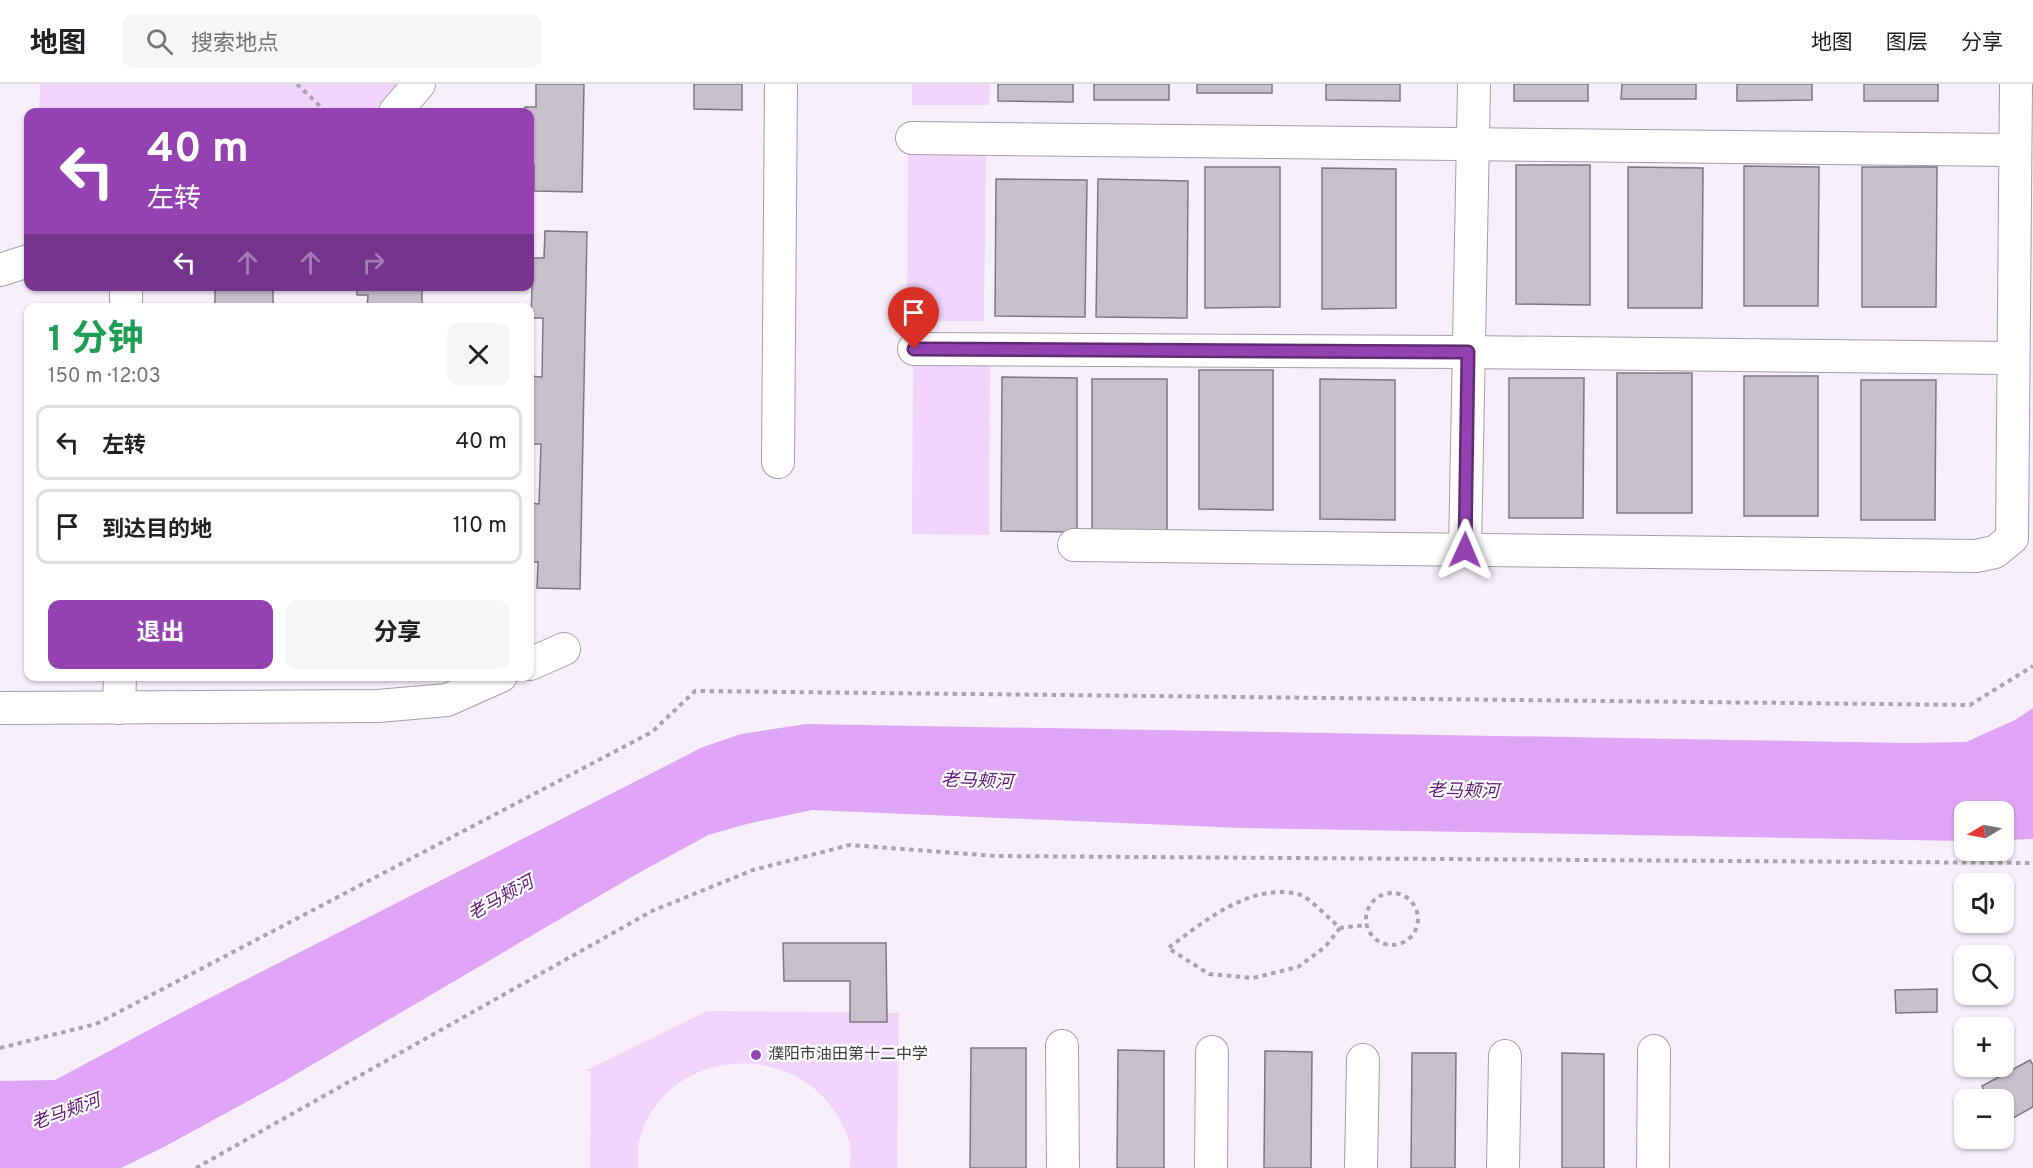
<!DOCTYPE html>
<html lang="zh">
<head>
<meta charset="utf-8">
<style>
	:root { --surface:#fff; --page:#f6f6f6; --text:#202124; --muted:#757577; --line:#e0e0e0; --accent:#9442b1 }
	body { margin:0; font-family:Overpass,"Noto Sans SC",sans-serif; background:var(--page); color:var(--text); height:100vh; display:flex; flex-direction:column; font-size:22px; white-space:nowrap }
	* { box-sizing:border-box; margin:0 }
	p { font-size:20px; color:var(--muted) }
	.icon { flex:none; width:33px; height:33px; fill:none; stroke:currentColor; stroke-width:2; stroke-linecap:round; stroke-linejoin:round }
	.map { position:relative; flex:1; overflow:hidden }
	.details { position:absolute; left:24px; top:219px; width:510px; height:378px; display:flex; flex-direction:column; background:var(--surface); border-radius:12px; box-shadow:0 2px 4px #0004 }
	.details>* { flex:none }
	.guide { position:absolute; left:24px; top:24px; width:510px; height:183px; border-radius:12px; box-shadow:0 2px 4px #0004; background:#9442b1; color:#fff; overflow:hidden }
	.needle { width:39px; rotate:260deg }
	.fabs { position:absolute; left:1954px; top:717px; display:grid; gap:12px }
	.fabs a { display:grid; place-items:center; width:60px; height:60px; border-radius:12px; background:var(--surface); box-shadow:0 2px 4px #0004; font-size:30px }
	.pin { position:absolute; display:grid; place-items:center; width:51px; height:51px; color:#fff; margin:-62px -26px; border-radius:50% 50% 50% 0; rotate:-45deg; box-shadow:0 0 6px #0007 }
	.pin .icon { rotate:45deg }
	.me { position:absolute; width:66px; margin:-33px; rotate:1deg; stroke-linejoin:round; filter:drop-shadow(0 0 4px #0008) }
	.turn { display:flex; align-items:center; gap:21px; height:126px; padding:0 24px; font-size:27px }
	.turn .icon { width:78px; height:78px; stroke-width:2.5 }
	.turn b { display:block; font-size:42px; line-height:51px }
	.lanes { display:flex; align-items:center; height:57px; padding:0 24px; background:#0003; justify-content:center; gap:30px; direction:ltr }
	.lanes .off { opacity:.35 }
	.round { display:grid; place-items:center; flex:none; width:63px; height:63px; border-radius:12px; background:var(--page) }
	.head { display:flex; align-items:center; justify-content:space-between; height:102px; padding:0 24px }
	h1 { font-size:36px; font-weight:700; line-height:45px; color:#1e9e55 }
	.button { display:flex; gap:12px; margin-top:auto; padding:12px 24px }
	.button a { flex:1; height:69px; border-radius:12px; background:var(--accent); color:#fff; font-size:24px; font-weight:700; line-height:69px; text-align:center }
	.button a+a { background:var(--page); color:var(--text) }
	ul { padding:0; list-style:none }
	li { display:flex; align-items:center; gap:18px; height:75px; margin:0 12px 9px; padding:0 12px; border:3px solid var(--line); border-radius:12px }
	li div { flex:1 }
	li b { display:block; font-size:22px }
	li em { font-style:normal }
	header { display:flex; align-items:center; gap:36px; box-sizing:border-box; height:84px; padding:0 30px; background:var(--surface); border-bottom:2px solid var(--line) }
	header strong { font-size:28px }
	nav { display:flex; gap:33px; margin-inline-start:auto; font-size:21px }
	.search { width:420px; height:54px; background:var(--page); display:flex; align-items:center; gap:15px; box-sizing:border-box; padding:0 21px; border-radius:12px; color:var(--muted); font-size:22px }
	.map>svg:first-child { display:block }
	.green { fill:#f1d5fc }
	.water { fill:#dfa5f6 }
	.building { fill:#c8c0cc; stroke:#7f7782; stroke-width:1.5 }
	.lines { fill:none; stroke-linecap:round; stroke-linejoin:round }
	.minor-casing { stroke:#a59da9; stroke-width:34 }
	.path { stroke:#aaa4ae; stroke-width:4; stroke-dasharray:4.5 4.5; stroke-linecap:butt }
	.minor { stroke:#fff; stroke-width:32 }
	.route-casing { stroke:#602b73; stroke-width:15 }
	.route { stroke:#9442b1; stroke-width:10 }
	.poi-dot { fill:#9442b1; stroke:#fff; stroke-width:2 }
	.labels { text-anchor:middle; dominant-baseline:central; stroke-width:4.5; stroke-linejoin:round; paint-order:stroke }
	.poi-label { font-size:16px; fill:#3d3a3f; stroke:#fff; text-anchor:start }
	.water-label { font-size:18px; font-style:italic; fill:#601876; stroke:#fff }
</style>
</head>
<body>
<header>
<strong>地图</strong>
<div class="search"><svg class="icon" aria-label="search" viewBox="0 0 24 24"><circle cx="10" cy="10" r="6"/><path d="M15 15l6 6"/></svg>搜索地点</div>
<nav><a>地图</a><a>图层</a><a>分享</a></nav>
</header>
<div class="map">
<svg width="2033" height="1084" viewBox="0 0 2033 1084">
	<rect width="100%" height="100%" fill="#f8effc"/>
	<g class="green">
		<polygon points="40,0 400,0 372,28 39,28"/>
		<polygon points="912,0 990,0 989,21 912,21"/>
		<polygon points="908,68 986,68 984,237 907,237"/>
		<polygon points="913,281 990,282 989,451 912,450"/>
		<path d="M707,927L899,929L897,1084H850C850,1077 851,1068 850,1061C848,1050 841,1037 835,1028C786,953 662,967 639,1057C637,1065 639,1075 638,1084H590L591,987H585Z"/>
	</g>
	<polygon class="water" points="2033,624 2033,755 2004,756 2004,728 1965,728 1965,757 1241,744 812,726 747,740 708,751 635,791 281,999 162,1064 121,1084 0,1084 0,997 55,996 190,924 703,663 741,650 806,640 1909,659 1966,658 2015,636"/>
	<g class="building">
		<polygon points="536,0 584,0 582,108 534,107 534,81 530,81 530,28 524,28 525,23 536,23"/>
		<polygon points="694,0 742,0 742,26 694,25"/>
		<polygon points="998,0 1073,0 1073,18 998,17"/>
		<rect x="1094" y="0" width="75" height="16"/>
		<rect x="1197" y="0" width="75" height="9"/>
		<polygon points="1326,0 1400,0 1400,17 1326,16"/>
		<rect x="1514" y="0" width="74" height="17"/>
		<polygon points="1622,0 1696,0 1696,15 1621,15"/>
		<polygon points="1737,0 1812,0 1812,16 1737,17"/>
		<rect x="1864" y="0" width="74" height="17"/>
		<polygon points="1516,81 1590,81 1590,221 1516,220"/>
		<polygon points="1744,82 1819,83 1818,222 1744,222"/>
		<polygon points="1205,83 1280,83 1280,223 1205,224"/>
		<polygon points="1628,83 1703,84 1702,224 1628,224"/>
		<polygon points="1862,83 1937,83 1936,223 1862,223"/>
		<polygon points="1322,84 1396,85 1396,224 1322,225"/>
		<polygon points="996,95 1087,96 1085,233 995,232"/>
		<polygon points="1098,95 1188,97 1187,234 1096,233"/>
		<polygon points="545,147 587,148 580,505 537,504 538,478 530,478 530,419 539,420 541,360 530,360 530,292 542,293 543,234 531,234 533,174 544,174"/>
		<rect x="215" y="202" width="58" height="22"/>
		<polygon points="357,202 422,202 422,224 367,224 368,211 357,211"/>
		<polygon points="1199,286 1273,286 1273,426 1199,425"/>
		<rect x="1617" y="289" width="75" height="140"/>
		<rect x="1744" y="292" width="74" height="140"/>
		<polygon points="1002,293 1077,294 1077,448 1001,447"/>
		<polygon points="1509,294 1584,294 1583,434 1509,434"/>
		<rect x="1092" y="295" width="75" height="154"/>
		<polygon points="1320,295 1395,296 1395,436 1320,435"/>
		<polygon points="1861,296 1936,296 1935,436 1861,436"/>
		<polygon points="360,592 414,592 414,596 360,595"/>
		<polygon points="783,859 886,859 887,938 850,938 850,897 784,897"/>
		<polygon points="1937,905 1937,928 1896,929 1895,906"/>
		<polygon points="971,964 1026,964 1026,1084 970,1084"/>
		<polygon points="1118,966 1164,967 1164,1084 1117,1084"/>
		<polygon points="1265,967 1312,968 1311,1084 1264,1084"/>
		<polygon points="1412,969 1456,969 1455,1084 1411,1084"/>
		<polygon points="1562,969 1604,970 1604,1084 1562,1084"/>
		<polygon points="2030,976 2033,981 2033,1023 2004,1039 2004,1016 1989,1016 1982,1002"/>
	</g>
	<g class="lines">
		<g class="minor-casing">
			<g id="minor">
				<polyline points="395,28 419,0"/>
				<polyline points="912,54 2015,66"/>
				<polyline points="0,186 28,177"/>
				<polyline points="126,224 126,202"/>
				<polyline points="914,265 1468,268 2012,274"/>
				<polyline points="778,378 781,0"/>
				<polyline points="1074,461 1976,472 1995,468 2012,454 2016,0"/>
				<polyline points="1465,466 1474,0"/>
				<polyline points="530,580 564,565"/>
				<polyline points="0,624 378,622 447,616 501,592"/>
				<polyline points="119,624 120,592"/>
				<polyline points="1062,962 1063,1084"/>
				<polyline points="1211,1084 1212,968"/>
				<polyline points="1361,1084 1363,976"/>
				<polyline points="1503,1084 1505,972"/>
				<polyline points="1653,1084 1654,967"/>
			</g>
		</g>
		<g class="path">
			<polyline points="297,0 325,27"/>
			<circle cx="1392" cy="835" r="26"/>
			<path d="M1340,844L1325,863L1298,883L1253,894L1209,890L1168,864C1205,837 1252,797 1301,811C1308,813 1332,837 1340,844L1366,841"/>
			<polyline points="0,964 96,940 652,648 695,607 1970,621 2033,582"/>
			<polyline points="196,1084 652,827 753,786 850,761 995,772 2033,779"/>
		</g>
		<use href="#minor" class="minor"/>
	</g>
	<g class="lines">
		<g class="route-casing">
			<polyline id="route" points="914,265 1468,268 1465,466"/>
		</g>
		<use href="#route" class="route"/>
	</g>
	<circle class="poi-dot" cx="756" cy="971" r="6"/>
	<g class="labels">
		<g class="poi-label">
			<text x="768" y="971">濮阳市油田第十二中学</text>
		</g>
		<g class="water-label">
			<text transform="translate(977 698) rotate(2)">老马颊河</text>
			<text transform="translate(1463 708) rotate(1)">老马颊河</text>
			<text transform="translate(501 815) rotate(-29)">老马颊河</text>
			<text transform="translate(66 1029) rotate(-20)">老马颊河</text>
		</g>
	</g>
</svg>
<div class="fabs">
<a><svg class="needle" viewBox="-14 -14 28 28"><path d="M0-13l5 13h-10z" fill="#e53935"/><path d="M0 13l5-13h-10z" fill="#757577"/></svg></a>
<a><svg class="icon" aria-label="sound" viewBox="0 0 24 24"><path d="M4 9h4l5-4v14l-5-4H4zM17 9q2 3 0 6"/></svg></a>
<a><svg class="icon" aria-label="search" viewBox="0 0 24 24"><circle cx="10" cy="10" r="6"/><path d="M15 15l6 6"/></svg></a>
<a>+</a>
<a>−</a>
</div>
<div class="pin" style="left:914px;top:265px;background:#d93025"><svg class="icon" aria-label="arrive" viewBox="0 0 24 24"><path d="M6 21V4h12l-3 4 3 4H6"/></svg></div>
<svg class="me" style="left:1465px;top:466px" viewBox="-20 -20 40 40"><path d="M0-17L14 15 0 8-14 15z" fill="#9442b1" stroke="#fff" stroke-width="4"/></svg>
<div class="guide">
<div class="turn"><svg class="icon" aria-label="left" viewBox="0 0 24 24"><path d="M17 20v-9H6M10 6l-5 5 5 5"/></svg><div><b>40 m</b>左转</div></div>
<div class="lanes"><svg class="icon" aria-label="left" viewBox="0 0 24 24"><path d="M17 20v-9H6M10 6l-5 5 5 5"/></svg><svg class="icon off" aria-label="ahead" viewBox="0 0 24 24"><path d="M12 20V5M6 11l6-6 6 6"/></svg><svg class="icon off" aria-label="ahead" viewBox="0 0 24 24"><path d="M12 20V5M6 11l6-6 6 6"/></svg><svg class="icon off" aria-label="right" viewBox="0 0 24 24"><path d="M7 20v-9h11M14 6l5 5-5 5"/></svg></div>
</div>
<section class="details">
<div class="head"><div><h1>1 分钟</h1><p>150 m · 12:03</p></div><a class="round"><svg class="icon" aria-label="close" viewBox="0 0 24 24"><path d="M6 6l12 12M18 6L6 18"/></svg></a></div>
<ul>
<li><svg class="icon" aria-label="left" viewBox="0 0 24 24"><path d="M17 20v-9H6M10 6l-5 5 5 5"/></svg><div><b>左转</b></div><em>40 m</em></li>
<li><svg class="icon" aria-label="arrive" viewBox="0 0 24 24"><path d="M6 21V4h12l-3 4 3 4H6"/></svg><div><b>到达目的地</b></div><em>110 m</em></li>
</ul>
<div class="button"><a>退出</a><a>分享</a></div>
</section>
</div>
</body>
</html>
